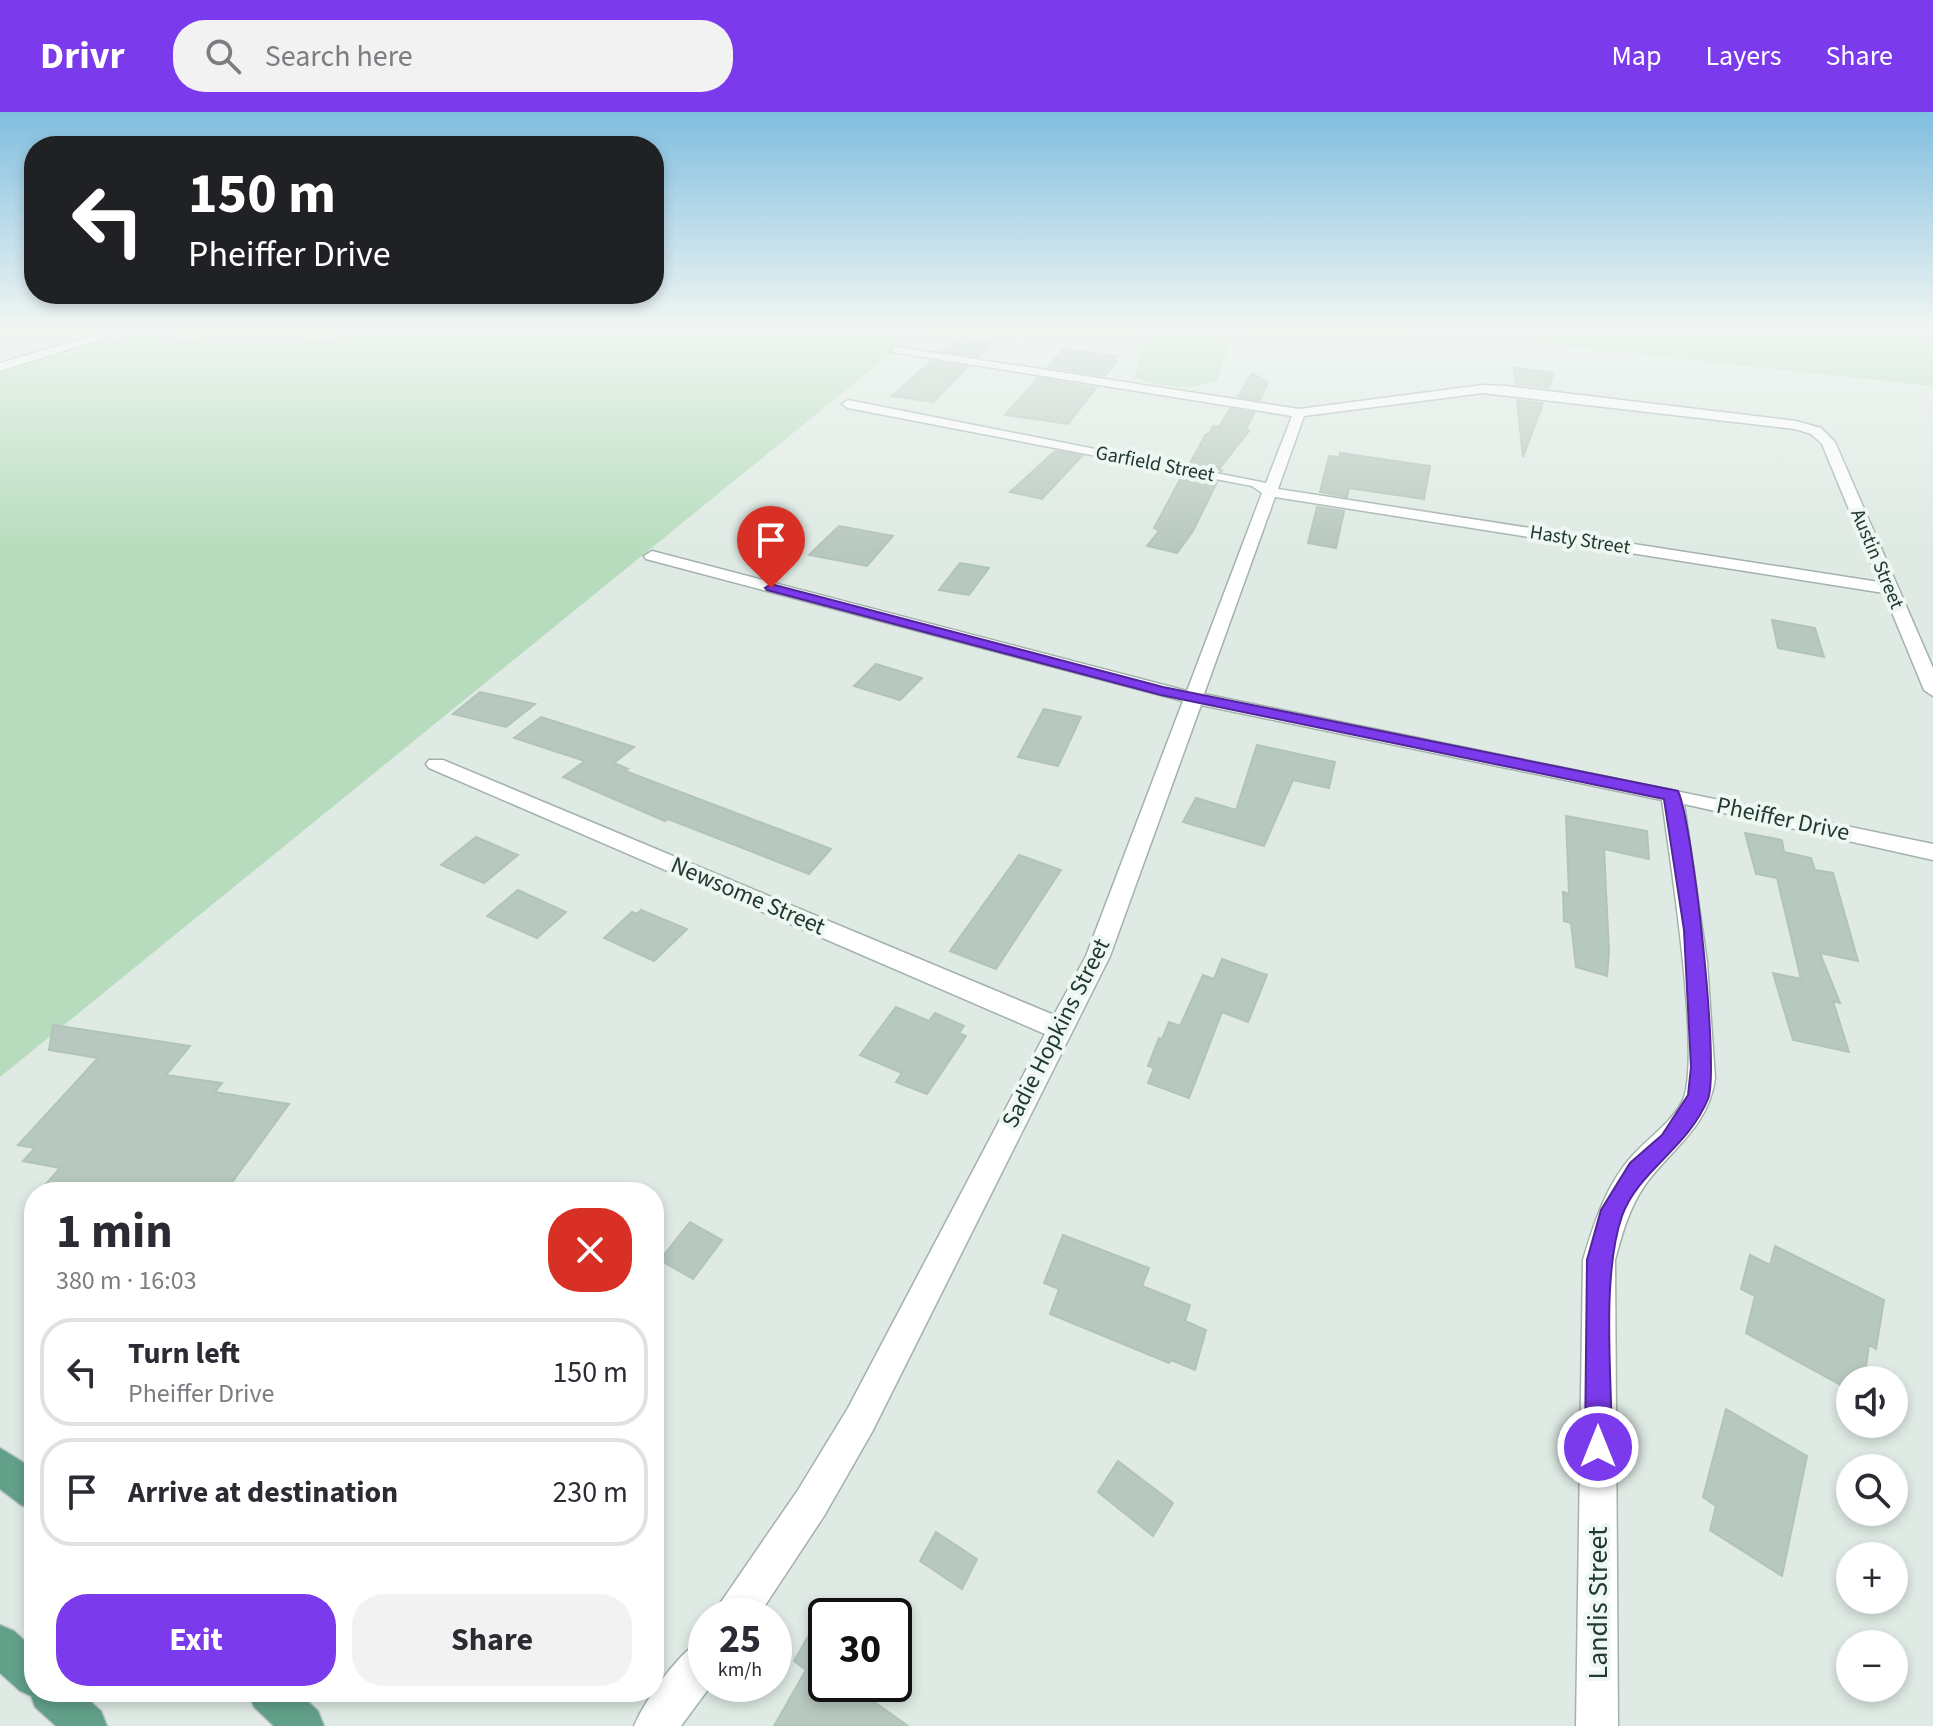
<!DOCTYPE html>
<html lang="en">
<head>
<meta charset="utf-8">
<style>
	:root { --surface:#fff; --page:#f2f2f3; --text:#2b2b33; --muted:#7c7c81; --line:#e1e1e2; --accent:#7c3aed }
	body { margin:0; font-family:"Source Sans 3",sans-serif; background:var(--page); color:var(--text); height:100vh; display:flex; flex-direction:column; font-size:30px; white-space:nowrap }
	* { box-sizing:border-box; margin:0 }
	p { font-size:26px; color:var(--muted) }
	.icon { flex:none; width:44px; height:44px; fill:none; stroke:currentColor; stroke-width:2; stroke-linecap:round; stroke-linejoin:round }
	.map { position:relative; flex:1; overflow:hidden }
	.sheet { position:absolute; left:24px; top:1070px; width:640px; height:520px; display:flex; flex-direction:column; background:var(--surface); border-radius:32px; box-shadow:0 4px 12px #0003 }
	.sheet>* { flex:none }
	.banner { position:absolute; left:24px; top:24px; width:640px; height:168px; border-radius:32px; box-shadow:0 4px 12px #0003; background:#202124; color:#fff; overflow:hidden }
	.buttons { position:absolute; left:1836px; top:1254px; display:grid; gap:16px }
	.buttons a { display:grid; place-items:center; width:72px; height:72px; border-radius:50%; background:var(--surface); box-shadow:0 4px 12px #0003; font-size:40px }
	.speed { position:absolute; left:688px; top:1486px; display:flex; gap:16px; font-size:40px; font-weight:700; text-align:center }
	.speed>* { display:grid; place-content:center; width:104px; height:104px; border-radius:50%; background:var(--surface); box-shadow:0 4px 12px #0003; line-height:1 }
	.speed small { font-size:20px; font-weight:400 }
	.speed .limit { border:4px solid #111; border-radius:12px; background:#fff; color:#111 }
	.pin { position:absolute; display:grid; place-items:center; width:68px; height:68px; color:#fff; margin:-82px -34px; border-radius:50% 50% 50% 0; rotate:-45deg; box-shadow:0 0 8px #0007 }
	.pin .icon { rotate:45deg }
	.me { position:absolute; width:88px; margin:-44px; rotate:0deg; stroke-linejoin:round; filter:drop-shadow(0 0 6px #0008) }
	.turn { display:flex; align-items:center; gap:28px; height:168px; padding:0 32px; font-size:36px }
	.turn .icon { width:104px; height:104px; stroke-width:2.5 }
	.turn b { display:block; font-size:56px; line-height:68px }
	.round { display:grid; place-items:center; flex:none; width:84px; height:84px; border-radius:32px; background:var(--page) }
	.headline { display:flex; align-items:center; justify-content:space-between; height:136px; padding:0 32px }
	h1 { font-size:48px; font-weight:700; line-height:60px }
	.button { display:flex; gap:16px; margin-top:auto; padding:16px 32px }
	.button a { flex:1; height:92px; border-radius:32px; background:var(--accent); color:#fff; font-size:32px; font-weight:700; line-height:92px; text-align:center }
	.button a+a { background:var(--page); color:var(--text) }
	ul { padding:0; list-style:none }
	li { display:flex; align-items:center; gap:24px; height:108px; margin:0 16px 12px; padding:0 16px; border:4px solid var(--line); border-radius:32px }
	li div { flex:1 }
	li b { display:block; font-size:30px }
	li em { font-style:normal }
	header { display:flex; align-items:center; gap:48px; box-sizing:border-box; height:112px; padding:0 40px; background:var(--accent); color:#fff }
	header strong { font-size:38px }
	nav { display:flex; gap:44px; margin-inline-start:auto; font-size:28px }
	.search { width:560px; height:72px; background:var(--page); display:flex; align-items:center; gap:20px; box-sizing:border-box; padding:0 28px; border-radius:32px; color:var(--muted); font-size:30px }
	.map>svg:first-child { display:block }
	.green { fill:#b7dcbd }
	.building { fill:#b7c8bf; stroke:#b1c4ba; stroke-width:2 }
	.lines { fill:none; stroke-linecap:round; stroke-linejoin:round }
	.street-casing { stroke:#a2b2aa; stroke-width:3 }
	.secondary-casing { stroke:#9eb6ab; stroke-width:3 }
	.primary-casing { stroke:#bcc4c1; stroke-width:3 }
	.street { fill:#fff; fill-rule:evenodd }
	.secondary { fill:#fff; fill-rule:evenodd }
	.primary { fill:#62a08a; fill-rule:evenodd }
	.route { fill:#7c3aed; stroke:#51269a; stroke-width:2 }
	.labels { text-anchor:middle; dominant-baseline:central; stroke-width:8; stroke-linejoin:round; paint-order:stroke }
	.far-street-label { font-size:20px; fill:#203a30; stroke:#eff7f2 }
	.street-label { font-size:24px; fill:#203a30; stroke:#eff7f2 }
	.near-street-label { font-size:28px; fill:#203a30; stroke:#eff7f2 }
</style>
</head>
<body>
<header>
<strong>Drivr</strong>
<div class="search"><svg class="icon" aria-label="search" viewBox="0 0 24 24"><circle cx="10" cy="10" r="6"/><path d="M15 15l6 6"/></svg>Search here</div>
<nav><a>Map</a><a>Layers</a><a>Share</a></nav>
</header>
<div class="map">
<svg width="1933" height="1614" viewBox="0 0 1933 1614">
	<rect width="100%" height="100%" fill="#dfeae4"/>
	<g class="green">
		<polygon points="376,213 618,213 635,217 645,213 926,213 0,965 0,261 140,219 208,231 275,232 327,229"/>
		<path d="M1150,213H1251L1234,220L1217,268C1194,280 1158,274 1134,266Z"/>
		<polygon points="1362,213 1933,213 1933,274 1436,220"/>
	</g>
	<g class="building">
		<polygon points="958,225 994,230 979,245 942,239"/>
		<polygon points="1064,237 1117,244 1113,249 1117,249 1105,264 1048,255"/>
		<polygon points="931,249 968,255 933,290 892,284"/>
		<polygon points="1514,256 1534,258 1554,261 1549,276 1516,272"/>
		<polygon points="1252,261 1268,270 1260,288 1238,285"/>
		<polygon points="1038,266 1096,276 1068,312 1005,303"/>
		<polygon points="1517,288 1543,291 1523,345"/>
		<polygon points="1230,297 1254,301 1245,319 1249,319 1219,357 1223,359 1189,353 1206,322 1209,322 1213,314 1219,315"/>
		<polygon points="1055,339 1082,344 1042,387 1010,380"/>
		<polygon points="1340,341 1430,354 1424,387 1349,376 1347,385 1320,380 1329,344 1340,345"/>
		<polygon points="1182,364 1217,370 1193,419 1177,441 1147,434 1159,419 1154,416"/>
		<polygon points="1317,395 1344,399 1336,436 1308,431"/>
		<polygon points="839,414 893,424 867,454 809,443"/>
		<polygon points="960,451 989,456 969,483 939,478"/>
		<polygon points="1772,508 1815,516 1824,545 1778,536"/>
		<polygon points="876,552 922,566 900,588 854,574"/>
		<polygon points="480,580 535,592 506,615 453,602"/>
		<polygon points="1044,597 1081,605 1058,654 1018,645"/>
		<polygon points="541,605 634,635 614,651 628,657 625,659 831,737 809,762 668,707 665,709 563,665 585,649 514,626"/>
		<polygon points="1257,633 1335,650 1329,676 1293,668 1264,734 1183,710 1196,686 1236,698"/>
		<polygon points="1566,704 1647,719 1649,747 1604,737 1609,840 1607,864 1576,855 1571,811 1564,809 1563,780 1569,782"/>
		<polygon points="1745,721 1782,728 1784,740 1811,746 1815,758 1833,761 1858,849 1820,841 1840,891 1833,889 1849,940 1793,928 1773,861 1801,867 1777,766 1756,762"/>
		<polygon points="476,725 518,743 484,771 441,753"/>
		<polygon points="1019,743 1061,758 996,857 950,839"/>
		<polygon points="518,778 566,800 537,826 487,804"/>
		<polygon points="641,798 687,817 654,849 604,826 632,800 637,802"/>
		<polygon points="1222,847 1267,863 1248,910 1222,900 1189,986 1148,971 1154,956 1148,954 1159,926 1162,927 1169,910 1180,914 1203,863 1214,867"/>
		<polygon points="896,895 929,909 935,901 964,914 959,921 966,924 927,982 896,970 902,961 860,943"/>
		<polygon points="53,913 190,934 166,963 222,971 215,980 289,992 225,1080 39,1080 60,1056 23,1049 35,1036 18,1033 98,946 49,938"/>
		<polygon points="690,1110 722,1128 693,1167 660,1148"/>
		<polygon points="1063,1123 1149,1156 1142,1174 1190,1193 1185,1209 1206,1218 1195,1258 1171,1248 1169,1251 1050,1202 1059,1177 1044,1171"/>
		<polygon points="1775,1134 1884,1188 1876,1237 1869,1233 1864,1268 1850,1268 1850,1278 1746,1221 1755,1184 1741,1177 1750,1143 1770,1153"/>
		<polygon points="1726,1297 1807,1344 1782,1464 1710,1418 1716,1394 1703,1385"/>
		<polygon points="1118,1349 1173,1391 1153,1424 1098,1380"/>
		<polygon points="936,1420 977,1447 962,1477 920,1449"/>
		<polygon points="826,1493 826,1572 849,1572 908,1614 774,1614 806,1558 794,1549"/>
	</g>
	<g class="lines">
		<g class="street-casing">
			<g id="street">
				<path d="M897,235L1299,297L1483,273L1505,274L1796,309L1821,316L1835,330L1933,556V584L1924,578L1884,481L1275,385L1204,582L1933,732V748L1684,692L1707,850L1715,966C1709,1015 1671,1037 1645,1073C1629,1096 1622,1122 1615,1148L1618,1614H1576L1583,1148C1594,1111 1606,1073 1632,1044C1648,1026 1670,1012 1682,990C1703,951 1669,741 1662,688L1201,593L1110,844L872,1320L824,1404L758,1504H715L721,1490L798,1378L848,1296L1045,922L429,656L426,652L429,648H443L1054,903L1086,844L1183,589L646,447L644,444L652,439L1187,579L1262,381L1252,374L848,296L842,292L848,288L1266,371L1292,304L893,240V236ZM1483,281L1795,317L1811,322L1822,332L1879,470L1278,377L1304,304Z"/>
				<path d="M706,1526V1572H712L681,1614H634C645,1588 681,1536 706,1526Z"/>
			</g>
		</g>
		<g class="secondary-casing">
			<polygon id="secondary" points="129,213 146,213 0,259 0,251"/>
		</g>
		<g class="primary-casing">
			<g id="primary">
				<polygon points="0,1336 34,1357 34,1398 21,1393 0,1377"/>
				<polygon points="0,1513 14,1519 34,1537 34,1580 80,1580 101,1599 107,1614 56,1614 35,1595 31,1584 20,1579 0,1561"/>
				<polygon points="248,1580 298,1580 318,1599 324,1614 274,1614 254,1595"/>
			</g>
		</g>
		<use href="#street" class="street"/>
		<use href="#secondary" class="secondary"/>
		<use href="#primary" class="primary"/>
	</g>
	<linearGradient id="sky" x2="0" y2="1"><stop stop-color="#80bedf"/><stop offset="0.49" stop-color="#f1f6f3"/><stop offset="1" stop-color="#f1f6f3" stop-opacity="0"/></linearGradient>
	<rect width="1933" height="439" fill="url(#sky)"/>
	<path class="route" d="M771,472L1163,575L1678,679C1693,711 1720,957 1708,987C1688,1036 1638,1059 1622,1104C1601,1165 1612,1268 1612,1335L1608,1344L1598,1348L1589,1344L1585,1335L1587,1148L1601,1098L1630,1051L1662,1023L1688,983L1691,955L1684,818L1664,687L1161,583L767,478L765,476Z"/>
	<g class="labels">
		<g class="far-street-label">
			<text transform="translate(1155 352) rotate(11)">Garfield Street</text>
			<text transform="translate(1580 428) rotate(9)">Hasty Street</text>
			<text transform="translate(1877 447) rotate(67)">Austin Street</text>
		</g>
		<g class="street-label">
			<text transform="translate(1783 707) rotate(12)">Pheiffer Drive</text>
			<text transform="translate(748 784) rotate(23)">Newsome Street</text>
			<text transform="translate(1056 921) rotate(-63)">Sadie Hopkins Street</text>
		</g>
		<g class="near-street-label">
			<text transform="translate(1598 1491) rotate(-90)">Landis Street</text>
		</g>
	</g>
</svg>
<div class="buttons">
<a><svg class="icon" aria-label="sound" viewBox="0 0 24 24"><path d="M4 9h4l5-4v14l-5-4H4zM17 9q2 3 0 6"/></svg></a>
<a><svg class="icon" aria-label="search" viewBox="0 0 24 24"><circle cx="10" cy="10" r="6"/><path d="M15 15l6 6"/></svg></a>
<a>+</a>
<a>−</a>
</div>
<div class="speed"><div>25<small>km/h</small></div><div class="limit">30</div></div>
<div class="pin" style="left:771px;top:476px;background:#d93025"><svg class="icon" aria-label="arrive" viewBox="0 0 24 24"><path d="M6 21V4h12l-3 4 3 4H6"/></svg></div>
<svg class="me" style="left:1598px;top:1335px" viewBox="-20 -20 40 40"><circle r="17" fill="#7c3aed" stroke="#fff" stroke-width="3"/><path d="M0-11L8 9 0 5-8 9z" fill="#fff"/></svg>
<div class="banner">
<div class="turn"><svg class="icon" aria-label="left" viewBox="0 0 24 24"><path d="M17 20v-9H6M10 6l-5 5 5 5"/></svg><div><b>150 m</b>Pheiffer Drive</div></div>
</div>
<section class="sheet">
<div class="headline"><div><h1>1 min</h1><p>380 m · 16:03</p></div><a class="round" style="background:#d93025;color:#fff"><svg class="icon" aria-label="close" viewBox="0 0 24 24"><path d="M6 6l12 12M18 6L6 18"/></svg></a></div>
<ul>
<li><svg class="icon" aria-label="left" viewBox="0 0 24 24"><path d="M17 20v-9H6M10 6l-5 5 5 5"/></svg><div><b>Turn left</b><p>Pheiffer Drive</p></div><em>150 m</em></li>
<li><svg class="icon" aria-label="arrive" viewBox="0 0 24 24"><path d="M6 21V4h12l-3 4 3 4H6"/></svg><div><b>Arrive at destination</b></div><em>230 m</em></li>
</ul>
<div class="button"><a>Exit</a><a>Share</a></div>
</section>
</div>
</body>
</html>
